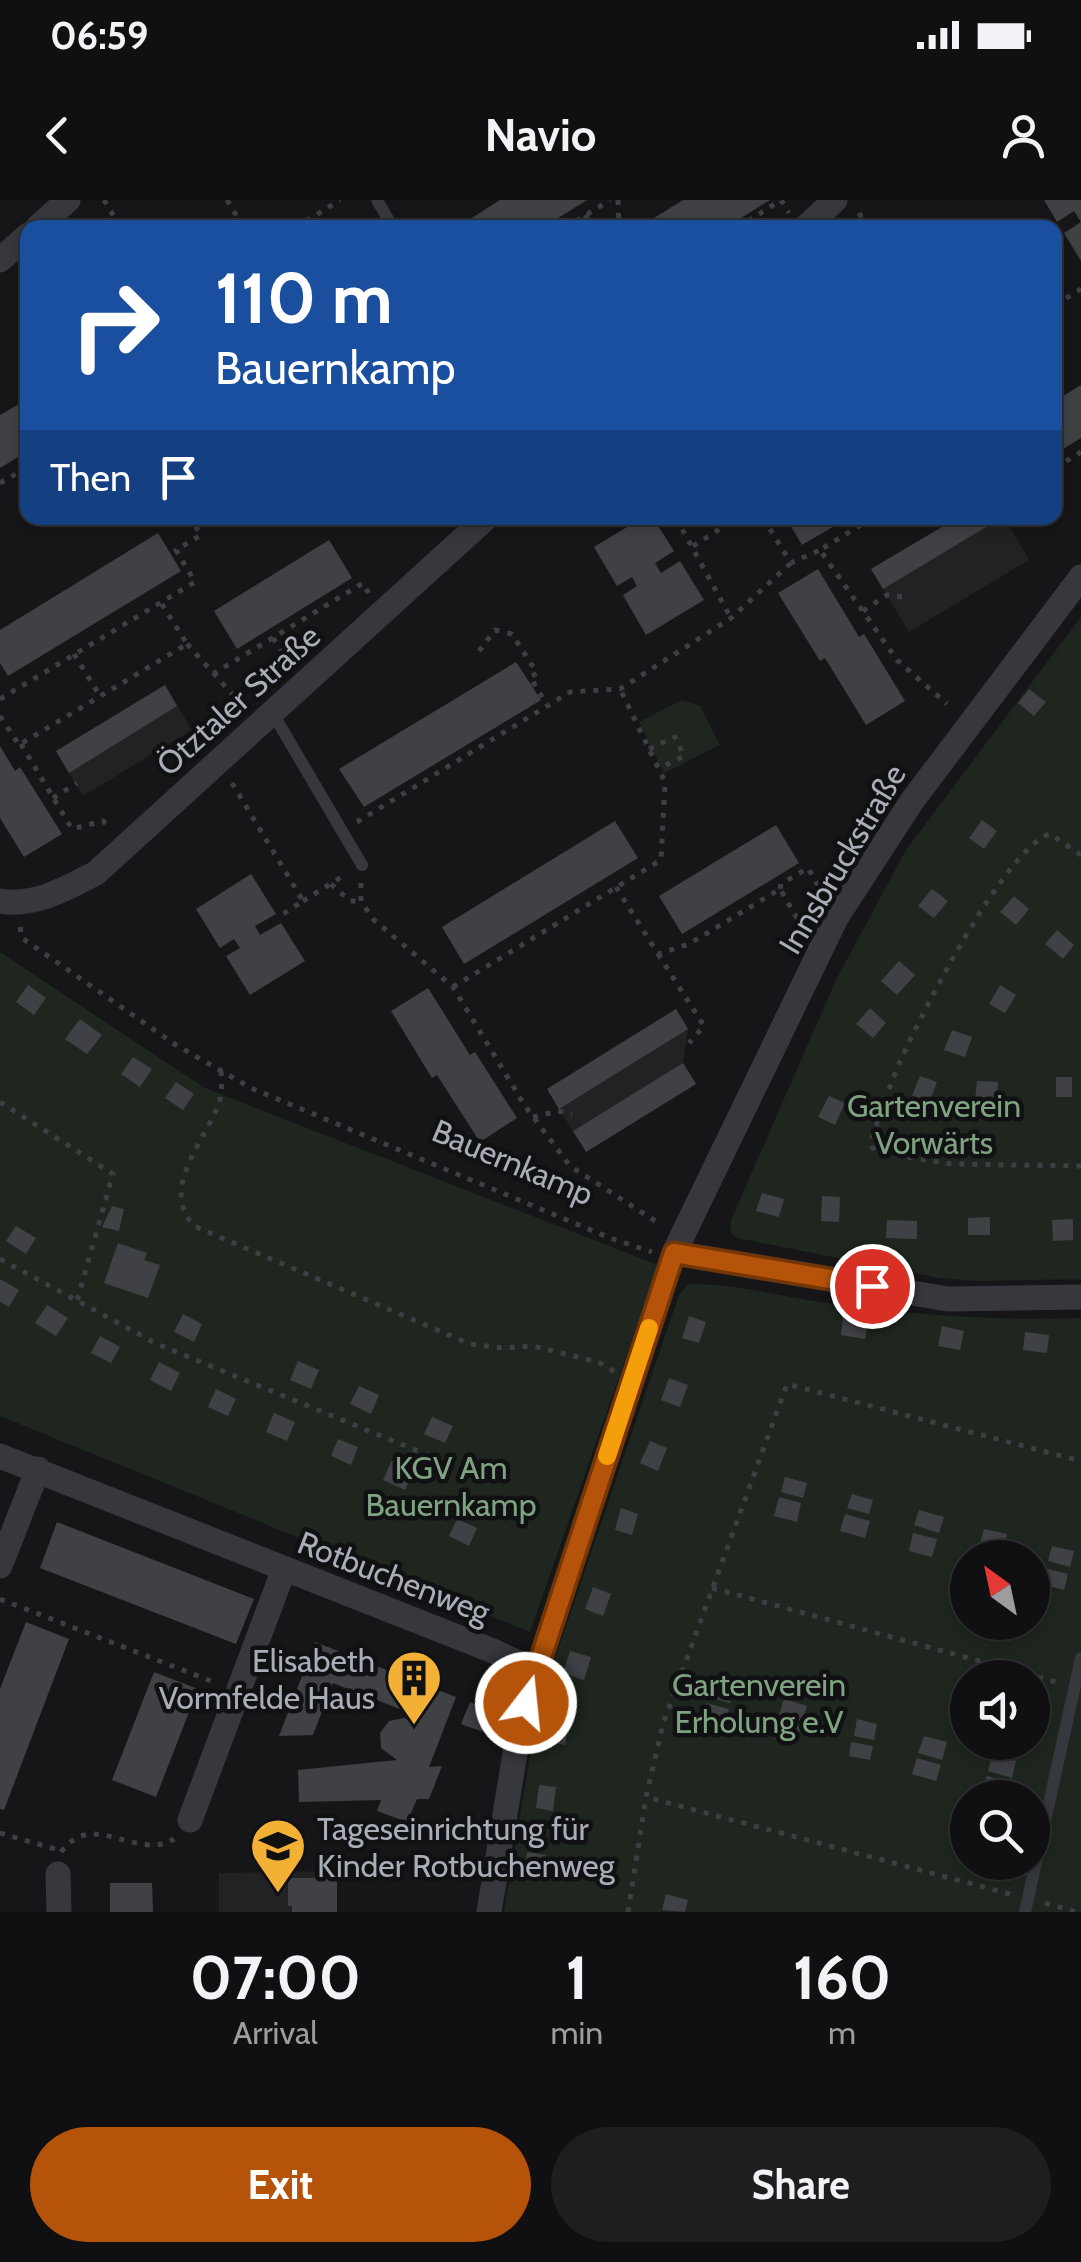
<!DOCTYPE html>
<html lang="en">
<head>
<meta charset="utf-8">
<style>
	:root { --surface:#101012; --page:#1e1e20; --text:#f1f3f6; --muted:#9c9d9f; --line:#303032; --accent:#b45309 }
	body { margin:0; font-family:Cabin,sans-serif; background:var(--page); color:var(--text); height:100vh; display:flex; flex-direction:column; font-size:38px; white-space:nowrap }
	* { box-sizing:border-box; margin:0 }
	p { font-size:32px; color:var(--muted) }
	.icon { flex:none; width:55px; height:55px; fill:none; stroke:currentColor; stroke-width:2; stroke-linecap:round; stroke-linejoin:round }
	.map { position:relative; height:1712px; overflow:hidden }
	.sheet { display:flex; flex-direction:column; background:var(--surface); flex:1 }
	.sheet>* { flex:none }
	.hud { position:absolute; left:20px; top:20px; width:1042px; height:305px; border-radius:20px; box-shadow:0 5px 15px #0003,0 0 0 2px var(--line); background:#1a4fa0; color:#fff; overflow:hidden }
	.needle { width:65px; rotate:327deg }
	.fabs { position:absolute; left:950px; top:1340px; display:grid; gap:20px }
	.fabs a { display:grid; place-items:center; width:100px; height:100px; border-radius:50%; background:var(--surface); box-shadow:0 5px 15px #0003,0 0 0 2px var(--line); font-size:50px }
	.pin { position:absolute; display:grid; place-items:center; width:85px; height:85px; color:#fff; margin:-42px; border:5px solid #fff; border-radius:50%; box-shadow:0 2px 10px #0007 }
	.me { position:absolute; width:110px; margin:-55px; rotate:16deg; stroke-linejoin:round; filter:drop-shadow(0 0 8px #0008) }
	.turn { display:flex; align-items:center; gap:35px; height:210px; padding:0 30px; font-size:45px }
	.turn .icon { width:130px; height:130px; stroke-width:2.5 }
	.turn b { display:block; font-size:70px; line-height:85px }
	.then { display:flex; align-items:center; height:95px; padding:0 30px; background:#0003; gap:20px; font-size:38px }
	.eta { display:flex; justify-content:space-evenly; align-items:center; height:170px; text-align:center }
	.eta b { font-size:60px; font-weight:700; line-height:70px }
	.primary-button { display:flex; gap:20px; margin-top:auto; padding:20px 30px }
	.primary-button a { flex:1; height:115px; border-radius:60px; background:var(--accent); color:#fff; font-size:40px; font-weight:700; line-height:115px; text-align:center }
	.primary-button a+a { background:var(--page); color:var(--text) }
	.status { display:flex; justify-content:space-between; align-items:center; height:70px; padding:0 50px; background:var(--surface); direction:ltr }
	.status svg { height:28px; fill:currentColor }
	header { display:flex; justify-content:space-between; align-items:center; height:130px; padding:0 30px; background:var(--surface); font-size:45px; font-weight:700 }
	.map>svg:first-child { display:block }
	.built { fill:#222225 }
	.green { fill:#1e261f; fill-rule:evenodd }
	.building { fill:#404145 }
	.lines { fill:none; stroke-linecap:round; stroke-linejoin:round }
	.path { stroke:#3d3f44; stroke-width:5; stroke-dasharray:5 8; stroke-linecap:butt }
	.service { stroke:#37383d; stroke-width:12 }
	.minor { stroke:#37383d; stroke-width:25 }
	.route-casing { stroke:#753606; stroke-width:25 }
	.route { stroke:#b45309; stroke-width:18 }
	.slow { stroke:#f59e0b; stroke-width:18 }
	.labels { text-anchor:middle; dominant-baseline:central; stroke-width:9; stroke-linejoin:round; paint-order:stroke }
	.street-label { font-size:32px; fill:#a8adb8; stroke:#111113 }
	.park-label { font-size:32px; fill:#7fa381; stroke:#111113 }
	.poi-label { font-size:32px; fill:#a8adb8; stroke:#111113; text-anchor:end }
</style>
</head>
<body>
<div class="status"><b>06:59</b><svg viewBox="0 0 49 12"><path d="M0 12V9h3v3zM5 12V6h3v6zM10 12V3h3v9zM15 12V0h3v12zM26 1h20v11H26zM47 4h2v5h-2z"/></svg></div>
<header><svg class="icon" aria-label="back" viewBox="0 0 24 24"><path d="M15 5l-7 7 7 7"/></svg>Navio<svg class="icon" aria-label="person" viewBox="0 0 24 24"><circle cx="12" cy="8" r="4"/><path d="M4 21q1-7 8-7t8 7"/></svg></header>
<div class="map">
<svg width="1081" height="1712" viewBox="0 0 1081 1712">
	<rect width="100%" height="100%" fill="#161618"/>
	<g class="built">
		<polygon points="957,318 1005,318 1029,360 909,432 871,369"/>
		<polygon points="165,485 192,530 83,596 56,551"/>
		<polygon points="676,809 688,829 683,863 696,884 586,952 547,889"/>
		<polygon points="337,1671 337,1712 219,1712 219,1673"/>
	</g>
	<g class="green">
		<polygon points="1081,417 1081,1079 978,1081 940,1078 737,1038 730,1032 731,1020 836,780 906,650"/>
		<polygon points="682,500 700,506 720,545 664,573 639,522"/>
		<polygon points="0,752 205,888 658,1065 530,1432 0,1216"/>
		<path d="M689,1084C737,1083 786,1098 834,1104C917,1115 997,1121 1081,1118V1712H504L533,1538L550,1473L679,1095ZM968,1358H1032V1422H968ZM968,1478H1032V1542H968ZM968,1598H1032V1662H968Z"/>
	</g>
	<g class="building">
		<polygon points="500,0 587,0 542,28 456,28"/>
		<polygon points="683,0 770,0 725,28 638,28"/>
		<polygon points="1044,0 1081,0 1081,61 1064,33 1081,22 1074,11 1057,22"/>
		<polygon points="1081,185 1081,238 1055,254 1055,201"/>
		<polygon points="28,199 28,251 0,268 0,215"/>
		<polygon points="642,318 653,318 674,351 655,363 661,373 680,361 704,400 646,435 623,395 637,386 632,377 617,386 594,347"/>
		<polygon points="786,318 848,318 802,345"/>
		<polygon points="957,318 1001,318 883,389 871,369"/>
		<polygon points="158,333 181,371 8,476 0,463 0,430"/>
		<polygon points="329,340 352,378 237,449 214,411"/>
		<polygon points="818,369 859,437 864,434 905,501 866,525 825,458 820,461 778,393"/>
		<polygon points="516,462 541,500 364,607 339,569"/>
		<polygon points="165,485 177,506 69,573 56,551"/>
		<polygon points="1029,489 1046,502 1034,516 1018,503"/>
		<polygon points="0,546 15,571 20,567 62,634 24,657 0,618"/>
		<polygon points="982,620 997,631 984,649 969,638"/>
		<polygon points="615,621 638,658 464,764 442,727"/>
		<polygon points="776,625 799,663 682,734 659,696"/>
		<polygon points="251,674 276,714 255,726 260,735 281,723 305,761 250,795 226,756 240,748 234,739 220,748 196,709"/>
		<polygon points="932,689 948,701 934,718 918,706"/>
		<polygon points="1014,696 1029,709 1016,725 1000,712"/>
		<polygon points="1057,730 1074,745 1063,759 1045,744"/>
		<polygon points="899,761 915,775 897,795 881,781"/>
		<polygon points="28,785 46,798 34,815 16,802"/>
		<polygon points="1000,785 1016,795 1005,813 989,804"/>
		<polygon points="428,788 470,855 475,852 517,918 480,942 437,875 432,878 391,811"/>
		<polygon points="870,808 886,823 873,838 856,824"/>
		<polygon points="676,809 688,829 559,909 547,889"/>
		<polygon points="80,819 102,835 87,854 65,839"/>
		<polygon points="952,830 972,837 965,857 944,850"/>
		<polygon points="133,857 152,869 140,887 121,874"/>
		<polygon points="683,863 696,884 586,952 573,931"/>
		<polygon points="920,876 937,882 929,903 912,896"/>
		<rect x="1056" y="877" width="16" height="20"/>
		<polygon points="977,881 998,882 996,912 974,910"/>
		<polygon points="176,882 194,894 183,910 165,898"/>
		<polygon points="829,896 845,903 835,925 818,917"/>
		<polygon points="762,993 784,999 779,1017 756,1011"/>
		<polygon points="822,996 840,997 839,1022 821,1021"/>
		<polygon points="112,1006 124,1009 119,1031 102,1027"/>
		<polygon points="990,1017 990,1035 968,1035 968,1018"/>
		<polygon points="1073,1019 1073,1040 1053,1041 1052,1020"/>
		<polygon points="887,1020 917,1021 917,1039 886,1038"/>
		<polygon points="16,1026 36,1038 26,1054 6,1041"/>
		<polygon points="118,1043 147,1053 144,1060 160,1065 148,1098 104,1083"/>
		<polygon points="0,1079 19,1090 9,1107 0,1102"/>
		<polygon points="47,1105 68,1118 56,1136 35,1123"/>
		<polygon points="183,1114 202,1124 194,1142 174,1132"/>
		<polygon points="689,1116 706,1122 699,1143 682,1138"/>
		<polygon points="843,1117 868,1120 865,1139 841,1135"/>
		<polygon points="942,1126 964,1131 960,1150 938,1146"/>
		<polygon points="1025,1132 1049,1135 1047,1153 1023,1150"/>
		<polygon points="100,1136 120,1147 111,1163 91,1153"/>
		<polygon points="298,1161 319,1170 311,1189 290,1180"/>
		<polygon points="159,1162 180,1173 171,1191 150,1180"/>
		<polygon points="669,1178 688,1185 680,1207 661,1200"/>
		<polygon points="359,1186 379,1195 371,1214 350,1204"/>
		<polygon points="216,1189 236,1199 228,1216 208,1207"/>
		<polygon points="274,1213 295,1222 287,1241 266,1232"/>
		<polygon points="432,1217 453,1226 445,1243 424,1234"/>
		<polygon points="338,1239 358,1247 351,1265 331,1256"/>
		<polygon points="650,1241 667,1248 658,1271 640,1263"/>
		<polygon points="392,1260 414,1270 405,1290 383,1280"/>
		<polygon points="785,1277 807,1283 803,1298 781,1292"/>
		<polygon points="852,1294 873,1300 869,1314 847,1308"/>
		<polygon points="779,1297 801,1303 797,1322 774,1316"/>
		<polygon points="621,1308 638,1314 632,1335 615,1330"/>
		<polygon points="919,1310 944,1317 939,1333 914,1325"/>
		<polygon points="845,1314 870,1321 865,1338 840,1331"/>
		<polygon points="457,1319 477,1328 469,1346 449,1336"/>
		<polygon points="57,1322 254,1399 236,1444 40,1368"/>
		<polygon points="984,1329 1007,1334 1003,1349 980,1343"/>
		<polygon points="913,1333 937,1339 932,1357 909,1351"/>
		<polygon points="1052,1346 1074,1351 1070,1367 1048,1361"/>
		<polygon points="1045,1368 1068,1374 1064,1390 1041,1384"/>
		<polygon points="593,1387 611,1394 603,1416 585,1409"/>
		<polygon points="26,1422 69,1439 4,1610 0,1609 0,1489"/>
		<polygon points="315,1442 456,1497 429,1567 442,1566 429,1599 417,1599 407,1622 377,1611 381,1600 299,1602 298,1570 397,1560 381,1548 380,1533 389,1521 404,1518 412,1521 415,1515 333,1483 313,1535 279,1536"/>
		<polygon points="570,1451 591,1457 584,1480 563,1473"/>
		<polygon points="154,1472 198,1489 156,1597 112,1580"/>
		<polygon points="713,1480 734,1487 730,1503 708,1497"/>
		<polygon points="784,1499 807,1506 802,1522 779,1515"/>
		<polygon points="470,1502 491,1511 483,1532 461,1524"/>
		<polygon points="706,1503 729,1509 725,1525 702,1519"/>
		<polygon points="553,1519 569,1523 565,1545 548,1541"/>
		<polygon points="857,1519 877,1524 874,1540 854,1536"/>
		<polygon points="777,1521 801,1526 796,1544 774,1538"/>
		<polygon points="924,1536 947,1542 942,1560 918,1553"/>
		<polygon points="851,1542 873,1546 870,1560 849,1556"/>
		<polygon points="992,1555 1016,1561 1012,1578 988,1571"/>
		<polygon points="917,1558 941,1565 936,1581 912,1574"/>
		<polygon points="987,1576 1012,1583 1008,1598 981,1595"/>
		<polygon points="539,1585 556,1587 553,1611 536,1608"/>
		<polygon points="527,1652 546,1655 543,1678 524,1675"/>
		<polygon points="292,1678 337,1678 337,1712 292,1712 292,1706 288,1706 288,1680"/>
		<polygon points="110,1683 152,1683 153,1712 110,1712"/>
		<polygon points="666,1694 688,1700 685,1712 662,1710"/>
	</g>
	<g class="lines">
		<g class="path">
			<polyline points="104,0 121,28"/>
			<polyline points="227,0 244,28"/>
			<polyline points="618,0 619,28"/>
			<polyline points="859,13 867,28"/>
			<polyline points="585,15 593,28"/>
			<polyline points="295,28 340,0"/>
			<polyline points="565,28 610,0"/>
			<polyline points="737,28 781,0 789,13"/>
			<polyline points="1055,105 1081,89"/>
			<polyline points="1055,268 1081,252"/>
			<polyline points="0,283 28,267"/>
			<polyline points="676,318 731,418"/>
			<polyline points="763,318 791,363 820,350"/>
			<polyline points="872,318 820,350 897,460 947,504"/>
			<polyline points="1020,326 1023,318"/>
			<polyline points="693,346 737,318"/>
			<polyline points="863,411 887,395 902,397"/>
			<polyline points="273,438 291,465"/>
			<polyline points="187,444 234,496"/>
			<polyline points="479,451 495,430 512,434 537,473 530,477 547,505"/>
			<polyline points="74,454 100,496"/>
			<polyline points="213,474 363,383 369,394"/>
			<polyline points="0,499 195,382 176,350 201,335 190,318"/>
			<polyline points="0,516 19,545 187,444 161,403"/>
			<polyline points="21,544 72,629 103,621 110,628"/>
			<polyline points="649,549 675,537 684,556 660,568"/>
			<polyline points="232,583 303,701 280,716"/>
			<polyline points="53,598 77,583"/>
			<polyline points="357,622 570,492 620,489 731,418 791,363"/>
			<path d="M1081,655L1050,634C1005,648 923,812 902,857C890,883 882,911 872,937V947L880,953L952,964L1081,966"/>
			<polyline points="361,683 361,701 373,719 453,787 525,906 570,966 660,1024"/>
			<polyline points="331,684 350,701 361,701"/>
			<polyline points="616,687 658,754 689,744 780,689 801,725"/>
			<polyline points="780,689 781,684 808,668 820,689"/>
			<polyline points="303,701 346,674"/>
			<polyline points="20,727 22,738 176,845 251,888 610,1038 652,1052"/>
			<polyline points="658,754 704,826 689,843"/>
			<polyline points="453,787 661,660 665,582 620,489"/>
			<path d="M221,871C222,882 222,892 219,903C205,941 159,989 194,1026L470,1144L502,1148L533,1146L598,1162L617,1173"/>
			<polyline points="0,902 113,974 77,1101"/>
			<polyline points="533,917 558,911 572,914"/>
			<polyline points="0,1059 157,1144 447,1263"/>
			<polyline points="712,1388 1056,1482"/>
			<polyline points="0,1399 216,1483"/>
			<polyline points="0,1633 55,1649"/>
			<path d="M61,1652C93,1608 136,1662 174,1639"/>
			<polyline points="1010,1694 646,1597 663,1524 787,1184 1081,1261"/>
			<polyline points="1045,1703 1076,1712"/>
			<polyline points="628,1712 646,1597"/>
		</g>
		<g class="service">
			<polyline points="377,0 388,19"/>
			<polyline points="272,512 362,665"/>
			<polyline points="535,1471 674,1053"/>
			<polyline points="1025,1712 1081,1458"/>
		</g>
		<g class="minor">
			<polyline points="37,28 68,0"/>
			<polyline points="805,28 835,0"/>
			<polyline points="0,60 28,35"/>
			<polyline points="1081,377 912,601 836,718 674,1053 948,1099 1081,1097"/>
			<path d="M0,701C35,707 65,689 96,673L486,318"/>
			<polyline points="0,1256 493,1451 535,1471 518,1535 489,1712"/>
			<polyline points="0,1366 38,1269"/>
			<polyline points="190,1620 284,1369"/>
			<polyline points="58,1674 59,1712"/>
		</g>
	</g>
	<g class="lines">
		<g class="route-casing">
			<polyline id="route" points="526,1503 674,1053 872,1086"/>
		</g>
		<use href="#route" class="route"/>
		<polyline class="slow" points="607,1256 649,1128"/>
	</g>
	<defs>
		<g id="building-pin" transform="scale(2.875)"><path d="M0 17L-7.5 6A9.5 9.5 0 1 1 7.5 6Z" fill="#f2b134" stroke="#111113"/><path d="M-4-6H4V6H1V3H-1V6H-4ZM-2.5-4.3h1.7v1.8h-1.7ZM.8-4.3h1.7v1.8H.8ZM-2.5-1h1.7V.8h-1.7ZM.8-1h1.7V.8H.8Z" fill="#111"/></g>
		<g id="school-pin" transform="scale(2.875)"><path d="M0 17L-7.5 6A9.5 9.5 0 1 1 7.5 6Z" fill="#f2b134" stroke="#111113"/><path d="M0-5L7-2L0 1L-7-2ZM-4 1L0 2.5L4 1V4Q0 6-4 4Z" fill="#111"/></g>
	</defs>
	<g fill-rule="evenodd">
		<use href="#building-pin" x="414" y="1478"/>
		<use href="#school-pin" x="278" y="1646"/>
	</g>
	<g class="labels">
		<g class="street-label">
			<text transform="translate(238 500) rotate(-42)">Ötztaler Straße</text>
			<text transform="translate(842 659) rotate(-59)">Innsbruckstraße</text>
			<text transform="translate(513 962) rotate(23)">Bauernkamp</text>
			<text transform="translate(394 1377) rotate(21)">Rotbuchenweg</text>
		</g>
		<g class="park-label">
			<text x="934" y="905">Gartenverein<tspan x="934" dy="37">Vorwärts</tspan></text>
			<text x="451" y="1267">KGV Am<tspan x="451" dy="37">Bauernkamp</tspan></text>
			<text x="759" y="1484">Gartenverein<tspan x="759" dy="37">Erholung e.V</tspan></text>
		</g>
		<g class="poi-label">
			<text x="375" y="1460">Elisabeth<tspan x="375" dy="37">Vormfelde Haus</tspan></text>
			<text x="317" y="1628" text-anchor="start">Tageseinrichtung für<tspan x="317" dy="37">Kinder Rotbuchenweg</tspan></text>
		</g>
	</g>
</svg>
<div class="fabs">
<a><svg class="needle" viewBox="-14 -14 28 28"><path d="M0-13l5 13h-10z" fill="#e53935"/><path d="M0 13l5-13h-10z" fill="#9c9d9f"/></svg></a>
<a><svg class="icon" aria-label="sound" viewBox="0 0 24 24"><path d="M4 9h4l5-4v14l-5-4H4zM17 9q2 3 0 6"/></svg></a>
<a><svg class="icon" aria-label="search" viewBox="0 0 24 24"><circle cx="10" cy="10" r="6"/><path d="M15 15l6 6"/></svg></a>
</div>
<div class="pin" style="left:872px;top:1086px;background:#d93025"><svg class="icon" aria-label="arrive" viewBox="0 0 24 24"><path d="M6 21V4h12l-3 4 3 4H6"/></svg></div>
<svg class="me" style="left:526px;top:1503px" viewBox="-20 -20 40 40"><circle r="17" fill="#b45309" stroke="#fff" stroke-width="3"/><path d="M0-11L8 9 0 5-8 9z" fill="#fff"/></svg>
<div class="hud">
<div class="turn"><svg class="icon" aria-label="right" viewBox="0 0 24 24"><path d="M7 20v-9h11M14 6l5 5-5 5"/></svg><div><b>110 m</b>Bauernkamp</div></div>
<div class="then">Then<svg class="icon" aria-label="arrive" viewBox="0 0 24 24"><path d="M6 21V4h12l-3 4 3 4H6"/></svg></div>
</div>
</div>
<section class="sheet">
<div class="eta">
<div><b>07:00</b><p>Arrival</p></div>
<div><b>1</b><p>min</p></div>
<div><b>160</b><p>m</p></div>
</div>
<div class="primary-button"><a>Exit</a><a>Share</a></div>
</section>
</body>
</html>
